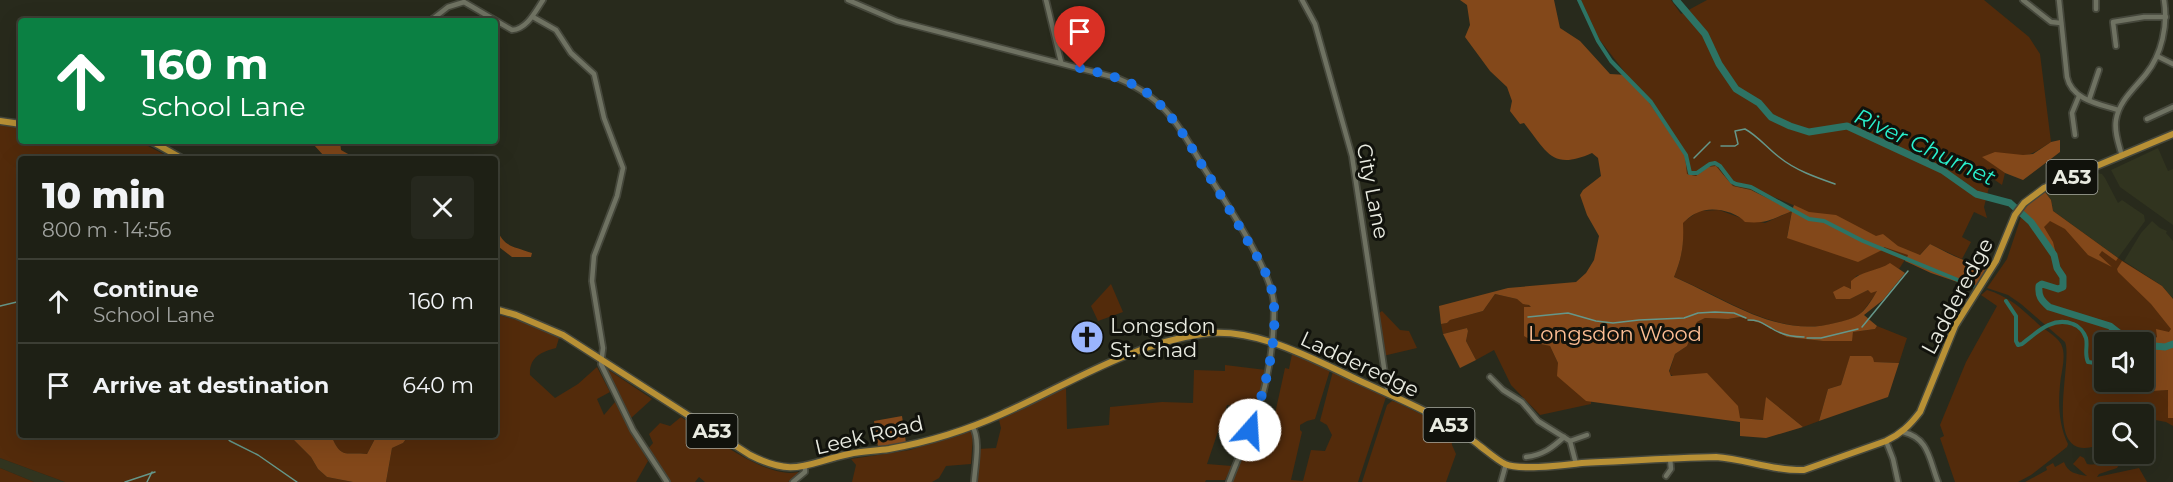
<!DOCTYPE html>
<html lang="en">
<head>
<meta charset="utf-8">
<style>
	:root { --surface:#1e2015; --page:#26281e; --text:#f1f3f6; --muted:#a1a3a0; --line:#3c3e34 }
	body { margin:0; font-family:Montserrat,sans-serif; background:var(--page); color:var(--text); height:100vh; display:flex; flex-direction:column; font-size:22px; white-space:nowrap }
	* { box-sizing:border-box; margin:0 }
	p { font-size:20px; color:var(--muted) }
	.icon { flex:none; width:33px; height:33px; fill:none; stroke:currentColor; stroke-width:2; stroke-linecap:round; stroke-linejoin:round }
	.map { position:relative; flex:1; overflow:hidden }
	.details { position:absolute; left:18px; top:156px; width:480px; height:282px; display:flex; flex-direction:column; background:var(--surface); border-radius:6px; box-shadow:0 6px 24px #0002,0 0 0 2px var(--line) }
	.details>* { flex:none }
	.hud { position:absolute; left:18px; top:18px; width:480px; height:126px; border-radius:6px; box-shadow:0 6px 24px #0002,0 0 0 2px var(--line); background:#0b8043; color:#fff; overflow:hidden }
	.fabs { position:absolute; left:2094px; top:332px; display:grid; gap:12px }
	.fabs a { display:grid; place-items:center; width:60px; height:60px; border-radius:6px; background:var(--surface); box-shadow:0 6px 24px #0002,0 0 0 2px var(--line); font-size:30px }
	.pin { position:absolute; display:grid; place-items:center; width:51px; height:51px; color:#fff; margin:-62px -26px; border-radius:50% 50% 50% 0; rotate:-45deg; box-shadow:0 0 6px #0007 }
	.pin .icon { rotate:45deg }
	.me { position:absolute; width:66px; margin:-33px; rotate:19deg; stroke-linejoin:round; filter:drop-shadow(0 0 4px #0008) }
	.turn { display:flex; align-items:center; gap:21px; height:126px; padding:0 24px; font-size:27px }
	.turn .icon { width:78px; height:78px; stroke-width:2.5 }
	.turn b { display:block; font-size:42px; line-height:51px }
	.round { display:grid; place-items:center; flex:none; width:63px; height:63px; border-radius:6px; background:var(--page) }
	.head { display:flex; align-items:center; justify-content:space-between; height:102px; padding:0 24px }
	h1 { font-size:36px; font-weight:800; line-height:45px }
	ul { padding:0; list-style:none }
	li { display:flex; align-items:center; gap:18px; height:84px; padding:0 24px; border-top:2px solid var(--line) }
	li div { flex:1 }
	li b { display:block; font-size:22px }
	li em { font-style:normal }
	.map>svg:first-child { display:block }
	.built { fill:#31341f }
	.green { fill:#532b0b }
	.forest { fill:#83481a }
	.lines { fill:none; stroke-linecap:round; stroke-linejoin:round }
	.stream { stroke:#65978a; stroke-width:1.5 }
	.canal { stroke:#2d7364; stroke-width:4 }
	.river { stroke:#2d7364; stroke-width:7 }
	.minor-casing { stroke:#45473b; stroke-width:8 }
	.highway-casing { stroke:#45473b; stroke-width:9 }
	.minor { stroke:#6f7262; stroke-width:4.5 }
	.highway { stroke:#b89035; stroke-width:6 }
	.route { stroke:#1a73e8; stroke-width:10; stroke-dasharray:0 18 }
	.labels { text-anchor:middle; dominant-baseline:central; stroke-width:6; stroke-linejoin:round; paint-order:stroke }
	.shield { fill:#11120c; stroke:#a8aaa1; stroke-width:1.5 }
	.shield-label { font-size:20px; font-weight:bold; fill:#e9ebe1 }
	.street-label { font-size:21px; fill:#e9ebe1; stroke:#11120c }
	.poi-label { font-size:21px; fill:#e9ebe1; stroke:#11120c; text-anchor:start }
	.park-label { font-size:21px; fill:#febe94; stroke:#11120c }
	.water-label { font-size:22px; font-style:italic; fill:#29f1ce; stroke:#11120c }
</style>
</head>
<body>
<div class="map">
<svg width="2173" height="482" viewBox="0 0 2173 482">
	<rect width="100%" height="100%" fill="#282a1c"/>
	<g class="built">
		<polygon points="2158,148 2168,171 2173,169 2173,225 2120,187 2111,170"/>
		<polygon points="2097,173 2102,174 2105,178 2118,203 2122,200 2144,215 2145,221 2118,258 2053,211 2051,200 2045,192"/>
		<polygon points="2152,221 2160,228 2167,231 2166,233 2173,241 2173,299 2162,286 2124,261 2141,233"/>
		<polygon points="0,458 65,482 34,482 0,468"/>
	</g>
	<g class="green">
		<path d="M1581,0H1671L1681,14L1707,0H1984L2029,37L2040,54L2051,142C2044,146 2037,152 2030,154C2012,159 2003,148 1983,157L2005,173L2002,185L1979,169L1977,172L1974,170L1969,175L1989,187L1984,207L1987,218L1974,212L1962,237L1971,242L1962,259L1930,244L1917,258L1908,255L1899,269L1890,264C1879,270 1868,273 1856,276L1851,289L1848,288L1850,299L1868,290L1878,291C1873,297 1867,307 1861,313C1855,319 1844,321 1836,323C1778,339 1725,297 1674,277C1682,258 1684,244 1682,223L1699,211L1719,210L1741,218L1765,223L1792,211L1787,237L1809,213C1785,200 1759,191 1733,186L1720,170L1708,167L1696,176L1687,174L1685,155L1642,92L1627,75L1599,39Z"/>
		<polygon points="0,124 21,127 21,141 130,141 144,144 173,159 21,159 21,435 289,435 311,457 318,469 327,477 353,482 65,482 0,458"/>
		<path d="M2045,192L2051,200L2053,211L2118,258L2162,286L2173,299V343L2165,346L2119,340L2121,342H2104V381H2122L2120,392L2168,390V418H2173V426L2166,422L2144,418V414H2104L2103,444C2098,445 2091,448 2085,448C2045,449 2073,360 2065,342L2021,304L2008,295L1987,288L2007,259L2023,211L2027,205Z"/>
		<polygon points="1111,284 1123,312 1098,321 1091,306"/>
		<path d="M1987,290C2008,296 2021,308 2037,323C2044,330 2056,335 2061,344C2067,356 2061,371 2060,385C2058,404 2059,426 2068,444L2067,447L2031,475L2018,482H1955L1940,438L1944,436L1940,425L1966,362L1997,306L1981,295Z"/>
		<polygon points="1495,294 1517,299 1532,307 1524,307 1536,343 1550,346 1558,363 1586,401 1591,401 1591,404 1540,415 1511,385 1494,350 1476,360 1466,341 1468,331 1467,328 1443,334 1441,324 1447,323 1450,320 1483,311"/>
		<polygon points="1382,311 1400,330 1409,331 1417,348 1383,356 1378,314"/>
		<path d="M495,314L532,324L559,338L556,348C541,352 529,357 530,375L555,398L578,384L597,367L610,392L597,399L604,415L615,402L648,461L636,482H386L392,448L403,443L409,435H495Z"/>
		<polygon points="1740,317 1763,324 1787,337 1823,341 1851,341 1853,332 1875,329 1877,326 1907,338 1899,363 1874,362 1850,357 1841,385 1828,389 1819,421 1803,427 1767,398 1764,420 1740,418 1707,374 1674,377 1669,373 1675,354 1687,346 1697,322 1705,318 1728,319"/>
		<polygon points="1292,354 1330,370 1315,419 1307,421 1300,425 1300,430 1302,432 1291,480 1303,481 1311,450 1325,451 1332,435 1327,425 1320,421 1333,371 1386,397 1358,482 1232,482 1258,419 1273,423 1285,368 1289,369"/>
		<polygon points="1225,365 1266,370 1255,407 1227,405 1207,464 1232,466 1225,480 1206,480 1205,482 978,482 978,449 996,448 1001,428 999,420 1066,388 1067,429 1109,425 1110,407 1162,402 1193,403 1194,370 1225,371"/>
		<polygon points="607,369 652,399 630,419 605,371"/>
		<polygon points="1392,401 1396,402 1450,428 1452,445 1456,454 1446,482 1362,482 1387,405"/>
		<path d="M681,417C709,434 766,480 798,472L799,475L788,482H705L699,477L695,482H671L648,449L653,443L649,434L660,423L670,426Z"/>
		<polygon points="967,431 973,431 973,434 971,464 946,466 939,478 932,482 852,482 856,465 851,459 910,450"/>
		<path d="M331,435H377L367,454C344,452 341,459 331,435Z"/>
		<path d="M2114,453H2122L2124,455L2117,468L2099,474L2097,477L2139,468L2147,482H2025L2047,470L2046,467L2053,463L2055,467L2064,462C2068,473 2076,474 2087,476L2073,464L2080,456L2084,458L2087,464C2099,466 2106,462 2114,453Z"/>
		<polygon points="0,468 34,482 0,482"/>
	</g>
	<g class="forest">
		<path d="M1460,0H1554L1560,28L1580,41L1610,74L1627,75L1642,92L1685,155L1687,174L1696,176L1708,167L1716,166L1733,186L1751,190L1792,210L1794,205L1809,212L1836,215L1876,236L1883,234L1898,246L1920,255L1930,244C1947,252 1972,268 1990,263L1975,288L1931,273L1905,261L1908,255L1884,247L1882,250L1858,262L1787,238L1792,211C1772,219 1767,224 1745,222C1736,211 1711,206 1699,212C1693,214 1687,219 1683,223C1684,245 1682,257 1674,277C1724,298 1778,339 1835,323C1843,321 1854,319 1861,313C1867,308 1873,298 1877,291L1871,293L1868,290L1850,299H1836L1833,292L1844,286L1851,289V281C1861,271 1878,271 1890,263L1905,273L1883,300L1864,315L1877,326L1875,329L1853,332L1852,341H1823L1787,337L1763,324L1740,317L1728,319L1705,318L1697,322L1687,346L1675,354L1669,371L1671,376L1707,373L1738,406L1740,418L1763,420L1766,397L1803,427L1766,438L1740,436V422L1586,401L1557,376L1558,363L1550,346L1536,343L1524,336V307H1531L1529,305L1523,304L1517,299L1495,294L1483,311L1450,320L1447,323L1441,324L1439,306L1508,288L1576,282L1586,273L1594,260L1599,236L1587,215L1580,195L1583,190L1601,176L1598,158L1592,153C1552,171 1547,152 1524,123L1520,124L1510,111L1512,101L1507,87L1490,71L1465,37L1470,25L1467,5Z"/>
		<polygon points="2060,140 2060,152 2023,180 2005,173 1982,157 1995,152 2023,155 2033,154 2051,142"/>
		<polygon points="314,141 340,141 341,150 357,159 323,159 324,156 314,145"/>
		<polygon points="2045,192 2051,200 2053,211 2118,258 2116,261 2102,251 2099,255 2112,267 2088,255 2065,229 2050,221 2044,227 2053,242 2056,254 2033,221 2023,211 2032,200"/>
		<path d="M495,226C505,248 510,245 532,253L531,257H512L499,247H495Z"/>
		<polygon points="2122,261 2162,286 2173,299 2173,418 2168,418 2168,390 2120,393 2122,381 2144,381 2144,345 2151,349 2152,340 2157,337 2156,329 2169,332 2171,329 2151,304 2118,272 2117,269"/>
		<polygon points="1467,328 1468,331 1466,341 1476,360 1460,368 1443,334"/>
		<polygon points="1850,356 1871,356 1873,358 1874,362 1899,363 1888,397 1819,421 1828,389 1841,385"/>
		<polygon points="902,416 906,443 878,447 874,421"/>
		<path d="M289,435H331C341,459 344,452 367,454L377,435H409L403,443L392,448L386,482H353L327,477L318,469L311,457Z"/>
	</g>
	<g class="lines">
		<g class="stream">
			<path d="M1721,146H1735L1738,144L1735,131L1745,129C1758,136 1767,148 1779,157C1795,170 1815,177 1835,184"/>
			<polyline points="1694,158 1710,142"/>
			<polyline points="0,306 21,301"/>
			<polyline points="1528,317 1568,313 1596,321 1613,323 1639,320 1684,318 1698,313 1715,312 1734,313 1746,318"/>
			<path d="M1748,320C1760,320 1762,323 1771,328C1780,334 1793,337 1804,337"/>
			<polyline points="1862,327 1908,271"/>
			<polyline points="1807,338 1821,338 1858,329"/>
			<polyline points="224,435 230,441 258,455 297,482"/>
			<polyline points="125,482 155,472"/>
			<polyline points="147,482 152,472"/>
		</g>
		<g class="canal">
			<polyline points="1579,0 1598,41 1611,61 1651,102 1686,155 1690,173 1697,173 1710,164 1715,163 1720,166 1732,182 1736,184 1751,187 1809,219 1824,221 1863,241 1975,287"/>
			<path d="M2006,301L2016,316V341L2018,345L2022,344C2037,332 2053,316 2073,324C2079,326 2084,332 2086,338C2088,346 2084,354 2088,362L2095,363L2104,362"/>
		</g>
		<g class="river">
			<path d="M1676,0L1705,34L1719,64L1736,89L1759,103L1771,117L1790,126L1809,132L1847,126L1942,170L1976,194L2010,203L2031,222L2054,255L2057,268L2063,277V287L2058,289L2042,284L2039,286C2038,296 2041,300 2049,307L2110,326L2128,340L2135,342"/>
			<polyline points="2144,345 2165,347 2173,344"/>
		</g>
		<g class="minor-casing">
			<g id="minor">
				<path d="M848,0L897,21L1117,78C1139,87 1157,99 1172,118C1184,133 1194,151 1204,168C1223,198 1274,273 1274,306C1274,341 1269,377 1258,410C1249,434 1238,458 1229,482"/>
				<polyline points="1046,0 1061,62"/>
				<polyline points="1302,0 1315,24 1352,156 1388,394"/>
				<polyline points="2023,0 2051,22 2061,23"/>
				<path d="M2059,0L2067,77C2072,100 2099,104 2118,110"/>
				<polyline points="2096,9 2096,0"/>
				<polyline points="533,17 556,30 571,53 594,74 604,118 623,168 617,196 594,256 592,281 603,348 601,364 633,430 667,482"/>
				<path d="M430,21L448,7L464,2L512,30C527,29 535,12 543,0"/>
				<polyline points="2116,46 2113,22 2144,17 2166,17"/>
				<polyline points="2157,56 2173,64"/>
				<polyline points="2089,100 2099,70"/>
				<polyline points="2147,119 2173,107"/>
				<polyline points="2075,135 2072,113 2079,96"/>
				<path d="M2122,156C2119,145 2114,132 2116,120C2119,101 2134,89 2146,74C2162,54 2168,25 2164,0"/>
				<polyline points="1490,377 1503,390 1522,402 1538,421 1570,441 1576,464"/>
				<path d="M972,426C981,439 975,466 974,482"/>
				<path d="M1903,432C1929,438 1929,459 1938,482"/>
				<polyline points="1570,441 1587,435"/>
				<polyline points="1886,441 1893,459 1898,482"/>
				<path d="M1526,457C1543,455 1552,448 1564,437"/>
				<polyline points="1666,476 1671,469 1670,458"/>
				<polyline points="793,482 805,472 805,467"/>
				<polyline points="1501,482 1506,464"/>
			</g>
		</g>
		<g class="highway-casing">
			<g id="highway">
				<polyline points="0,121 21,124"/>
				<polyline points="151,141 183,159"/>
				<path d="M495,309L516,315L563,335L750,455C795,478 806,463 849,454C862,451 876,451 889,449C928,442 967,430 1002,414C1067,385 1131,344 1202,334C1254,326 1313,359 1358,380C1386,393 1415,405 1442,420C1455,428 1468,436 1480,446C1488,452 1497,460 1505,464C1521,471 1564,465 1582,463C1627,461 1671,458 1716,457C1745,459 1774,471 1804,470L1886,441C1901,434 1910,425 1920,412L1955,326L1996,261L2015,215L2024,203L2044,188L2173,134"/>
			</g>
		</g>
		<use href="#minor" class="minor"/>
		<use href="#highway" class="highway"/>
	</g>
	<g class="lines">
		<path class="route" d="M1080,68C1104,74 1131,79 1151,96C1173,115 1187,140 1202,165C1216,187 1229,209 1242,231C1253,251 1270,274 1273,297C1279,339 1265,390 1250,430"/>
	</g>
	<defs>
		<g id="church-disc" transform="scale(1.725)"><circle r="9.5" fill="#9ab5fd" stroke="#11120c"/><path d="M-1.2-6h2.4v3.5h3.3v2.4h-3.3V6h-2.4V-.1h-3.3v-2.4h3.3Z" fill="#111"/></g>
	</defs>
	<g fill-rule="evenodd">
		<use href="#church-disc" x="1087" y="337"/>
	</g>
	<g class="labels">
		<g class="shield">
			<rect x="2046.5" y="160" width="51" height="34" rx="4.5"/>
			<rect x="1423.5" y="408" width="51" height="34" rx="4.5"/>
			<rect x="686.5" y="414" width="51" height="34" rx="4.5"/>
		</g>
		<g class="shield-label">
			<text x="2072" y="177">A53</text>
			<text x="1449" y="425">A53</text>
			<text x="712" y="431">A53</text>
		</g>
		<g class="street-label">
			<text transform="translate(1373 191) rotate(79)">City Lane</text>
			<text transform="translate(1957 296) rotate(-62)">Ladderedge</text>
			<text transform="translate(1360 364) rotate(25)">Ladderedge</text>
			<text transform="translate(869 435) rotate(-13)">Leek Road</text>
		</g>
		<g class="poi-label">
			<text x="1110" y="325">Longsdon<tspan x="1110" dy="24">St. Chad</tspan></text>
		</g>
		<g class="park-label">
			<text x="1615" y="333">Longsdon Wood</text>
		</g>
		<g class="water-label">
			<text transform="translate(1925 147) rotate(25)">River Churnet</text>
		</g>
	</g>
</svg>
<div class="fabs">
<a><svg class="icon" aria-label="sound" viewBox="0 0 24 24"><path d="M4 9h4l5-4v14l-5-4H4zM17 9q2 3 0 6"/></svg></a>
<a><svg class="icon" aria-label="search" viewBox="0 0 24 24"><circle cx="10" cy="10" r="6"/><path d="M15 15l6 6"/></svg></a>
</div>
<div class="pin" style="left:1080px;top:68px;background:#d93025"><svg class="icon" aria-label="arrive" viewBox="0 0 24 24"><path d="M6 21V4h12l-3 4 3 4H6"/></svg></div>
<svg class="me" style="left:1250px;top:430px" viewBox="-20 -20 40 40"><circle r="19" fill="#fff"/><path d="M0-13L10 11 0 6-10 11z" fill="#1a73e8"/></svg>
<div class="hud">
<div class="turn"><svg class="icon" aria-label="ahead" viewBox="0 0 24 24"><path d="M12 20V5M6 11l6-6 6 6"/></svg><div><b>160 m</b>School Lane</div></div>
</div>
<section class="details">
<div class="head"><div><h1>10 min</h1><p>800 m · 14:56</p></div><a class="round"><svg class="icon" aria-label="close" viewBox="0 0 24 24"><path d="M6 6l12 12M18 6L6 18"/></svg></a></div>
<ul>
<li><svg class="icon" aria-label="ahead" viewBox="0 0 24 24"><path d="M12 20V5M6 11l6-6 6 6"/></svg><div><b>Continue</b><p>School Lane</p></div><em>160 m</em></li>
<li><svg class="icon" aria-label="arrive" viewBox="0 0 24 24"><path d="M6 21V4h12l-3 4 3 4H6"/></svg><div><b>Arrive at destination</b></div><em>640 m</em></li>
</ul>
</section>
</div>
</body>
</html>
